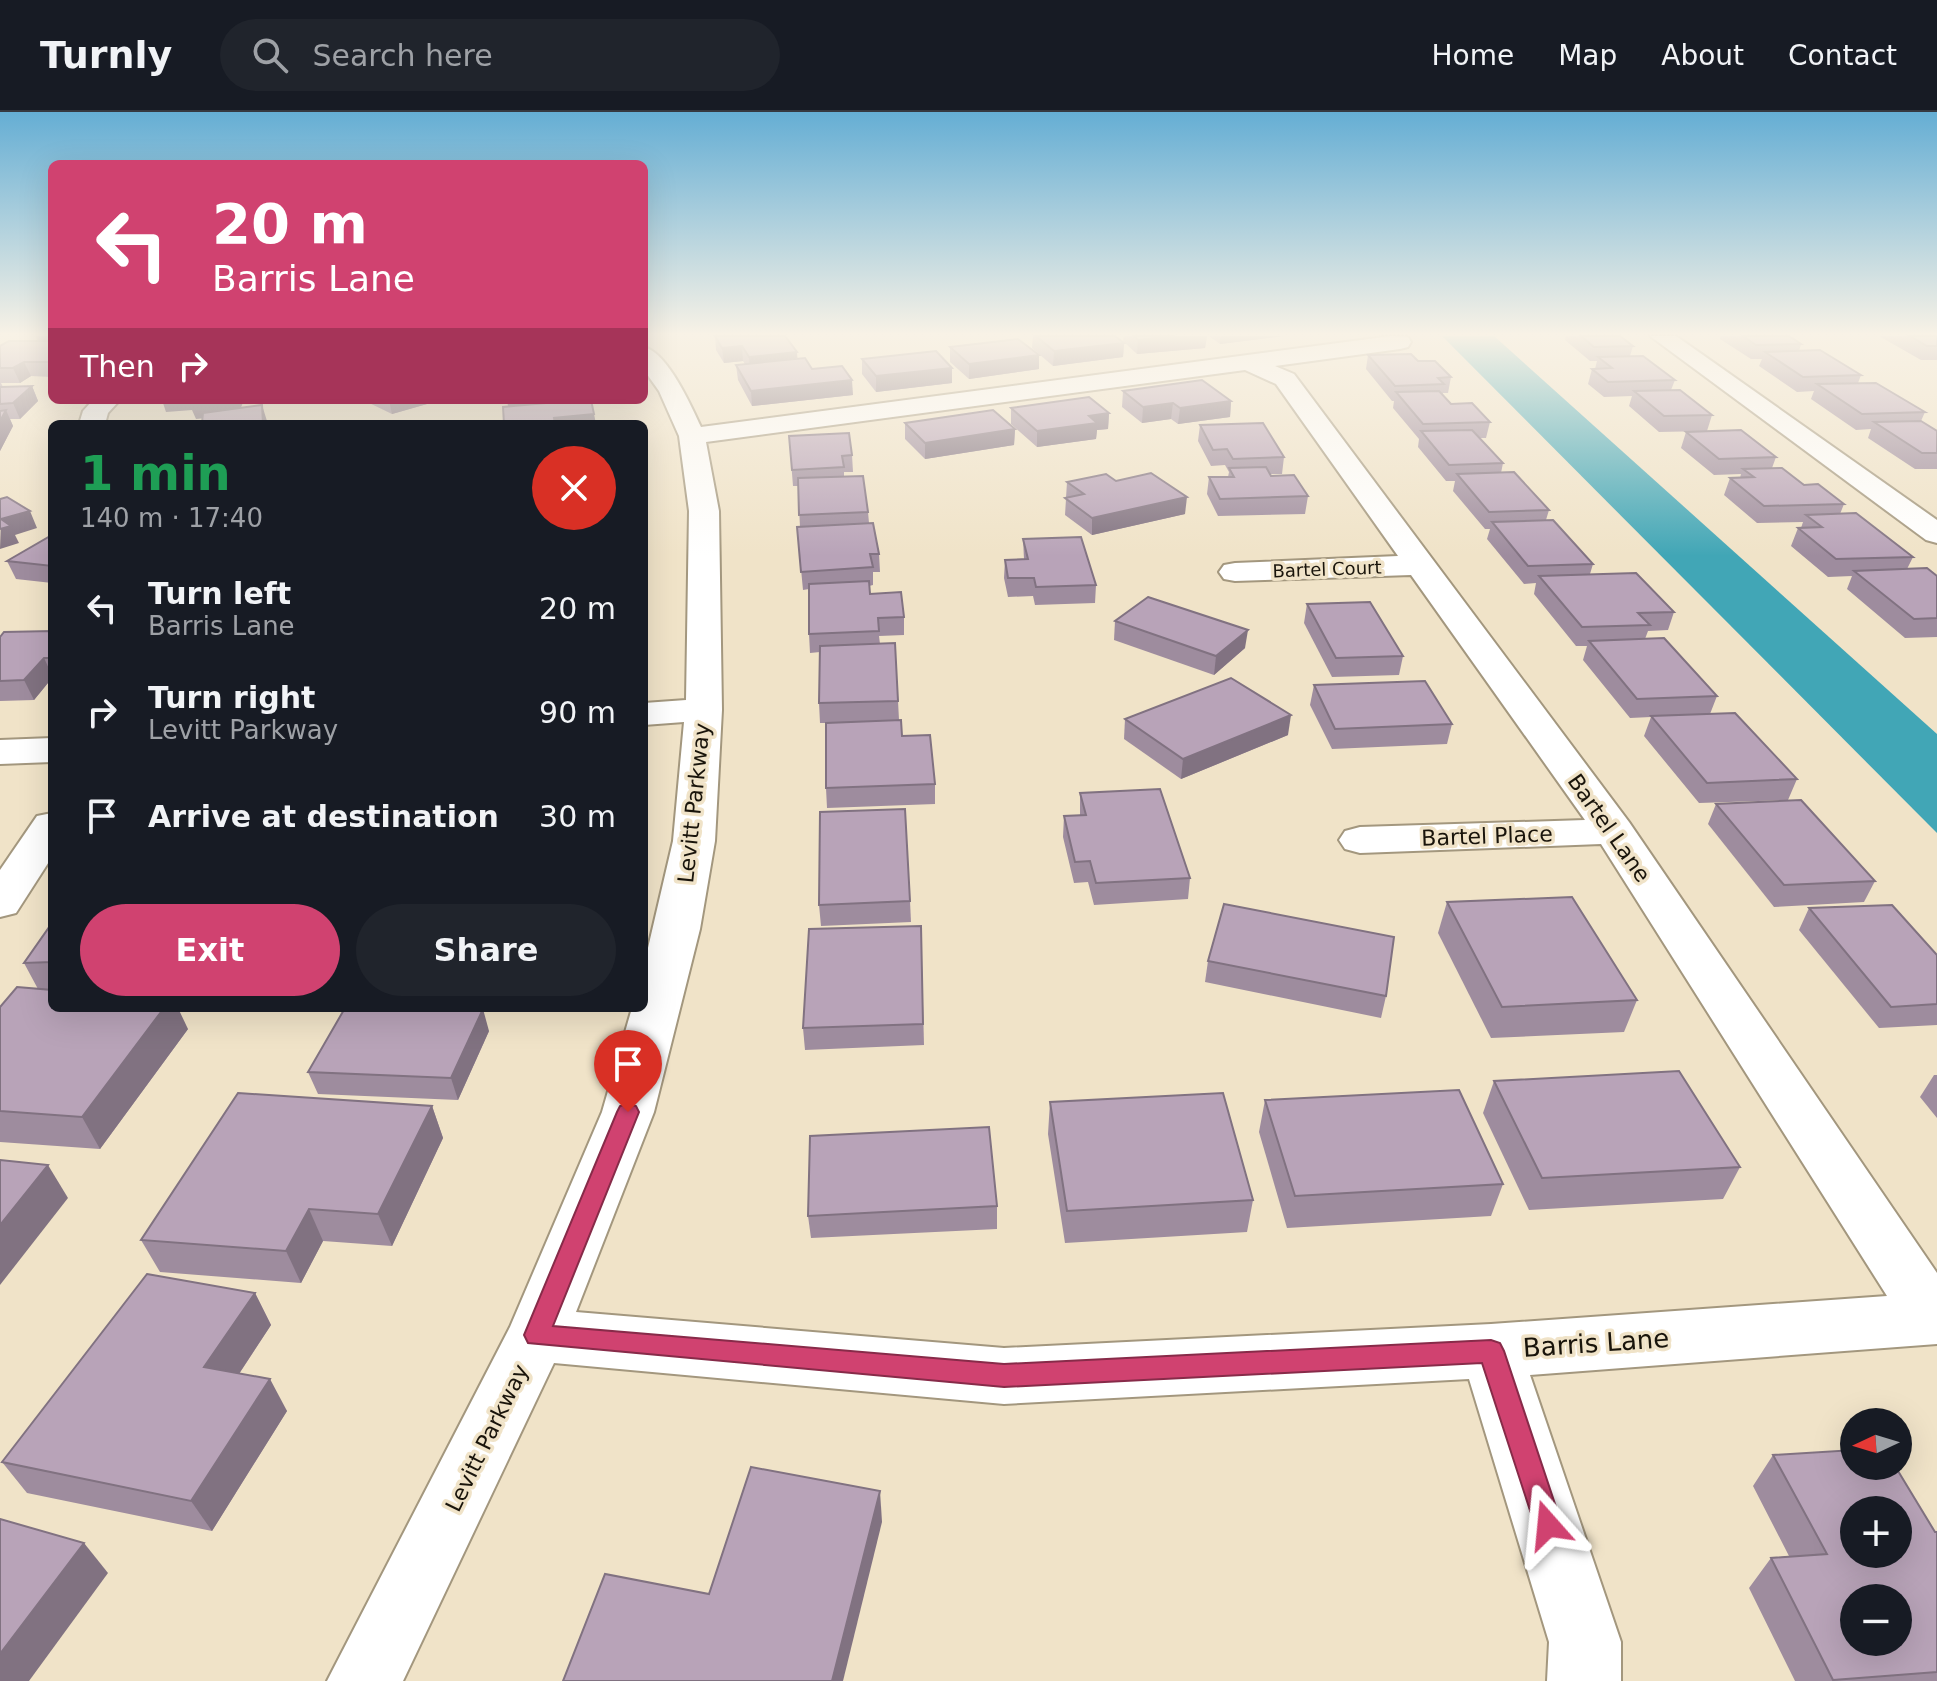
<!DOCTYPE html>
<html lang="en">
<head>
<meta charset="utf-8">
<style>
	:root { --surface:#171b24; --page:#20242c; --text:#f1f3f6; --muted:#9ea1a6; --line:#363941; --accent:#d04270 }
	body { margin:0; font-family:"DejaVu Sans",sans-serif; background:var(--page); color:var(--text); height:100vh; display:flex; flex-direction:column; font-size:30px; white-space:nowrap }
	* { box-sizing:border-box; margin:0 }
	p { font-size:26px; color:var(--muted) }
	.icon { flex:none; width:44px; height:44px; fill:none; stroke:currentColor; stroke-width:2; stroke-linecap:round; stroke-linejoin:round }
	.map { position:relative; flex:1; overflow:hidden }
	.sheet { position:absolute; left:48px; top:308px; width:600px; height:592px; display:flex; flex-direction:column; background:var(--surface); border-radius:12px; box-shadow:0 8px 32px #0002 }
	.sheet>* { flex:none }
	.top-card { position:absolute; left:48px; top:48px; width:600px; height:244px; border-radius:12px; box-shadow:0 8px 32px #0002; background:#d04270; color:#fff; overflow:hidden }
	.needle { width:52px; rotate:266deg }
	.controls { position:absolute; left:1840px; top:1296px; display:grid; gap:16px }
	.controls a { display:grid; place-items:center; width:72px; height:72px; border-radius:50%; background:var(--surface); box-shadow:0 8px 32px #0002; font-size:40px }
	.pin { position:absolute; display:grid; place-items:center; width:68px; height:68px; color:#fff; margin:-82px -34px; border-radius:50% 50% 50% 0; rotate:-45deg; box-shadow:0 0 8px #0007 }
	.pin .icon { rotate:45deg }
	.me { position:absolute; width:88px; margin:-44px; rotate:342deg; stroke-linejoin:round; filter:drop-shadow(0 0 6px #0008) }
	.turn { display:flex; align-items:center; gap:28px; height:168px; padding:0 32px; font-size:36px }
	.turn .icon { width:104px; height:104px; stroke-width:2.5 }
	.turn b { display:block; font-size:56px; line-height:68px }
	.then { display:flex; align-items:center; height:76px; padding:0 32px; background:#0003; gap:16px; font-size:30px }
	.round { display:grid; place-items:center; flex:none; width:84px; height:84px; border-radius:42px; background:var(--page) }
	.head { display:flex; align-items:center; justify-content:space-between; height:136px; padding:0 32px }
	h1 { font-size:48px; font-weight:700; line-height:60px; color:#1e9e55 }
	.button { display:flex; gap:16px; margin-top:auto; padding:16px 32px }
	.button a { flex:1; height:92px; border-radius:48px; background:var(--accent); color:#fff; font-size:32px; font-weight:700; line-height:92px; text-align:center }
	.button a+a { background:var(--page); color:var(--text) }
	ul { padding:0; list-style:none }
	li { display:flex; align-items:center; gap:24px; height:104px; padding:0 32px }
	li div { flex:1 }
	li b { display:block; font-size:30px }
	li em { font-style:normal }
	header { display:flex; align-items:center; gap:48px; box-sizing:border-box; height:112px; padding:0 40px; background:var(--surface); border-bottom:2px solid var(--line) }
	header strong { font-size:38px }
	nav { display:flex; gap:44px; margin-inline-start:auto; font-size:28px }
	.search { width:560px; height:72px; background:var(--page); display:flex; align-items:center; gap:20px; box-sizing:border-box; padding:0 28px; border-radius:44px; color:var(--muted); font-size:30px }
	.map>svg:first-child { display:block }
	.water { fill:#41a6b6 }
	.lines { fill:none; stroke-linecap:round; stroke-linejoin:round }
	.minor-casing { stroke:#a3977e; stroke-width:4 }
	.minor { fill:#fff; fill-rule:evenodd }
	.wall { fill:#9e8c9e }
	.shaded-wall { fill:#817281 }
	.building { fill:#b8a3b8; stroke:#817281; stroke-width:2; fill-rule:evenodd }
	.route { fill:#d04270; stroke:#872b49; stroke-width:2 }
	.labels { text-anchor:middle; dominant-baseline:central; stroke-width:7; stroke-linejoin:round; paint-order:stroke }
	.far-street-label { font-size:18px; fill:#19140b; stroke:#f0e3c8 }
	.street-label { font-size:22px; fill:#19140b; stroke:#f0e3c8 }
	.near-street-label { font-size:26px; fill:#19140b; stroke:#f0e3c8 }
</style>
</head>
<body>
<header>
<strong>Turnly</strong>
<div class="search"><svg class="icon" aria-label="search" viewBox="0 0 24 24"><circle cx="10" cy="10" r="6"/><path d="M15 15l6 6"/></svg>Search here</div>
<nav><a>Home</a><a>Map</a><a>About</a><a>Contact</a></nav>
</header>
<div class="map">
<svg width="1937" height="1569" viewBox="0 0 1937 1569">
	<rect width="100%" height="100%" fill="#f0e3c8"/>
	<polygon class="water" points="1442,224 1494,224 1937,622 1937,721"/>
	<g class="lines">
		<g class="minor-casing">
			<g id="minor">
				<path d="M1391,224L1408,225L1411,230L1408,235L1400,237L1275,254L1294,262L1629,710L1937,1161V1232L1530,1263L1621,1530V1569H1547L1549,1530L1469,1267L1004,1292L554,1251L403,1569H327L510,1215L602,1000L632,896H644V853L673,729L684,610L644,613V591L686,588L689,399L679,324L659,279L644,258V235C668,241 691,294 701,315ZM1245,258L1276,272L1398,444L1235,451L1224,453L1219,460L1224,467L1235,469L1411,463L1585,708L1360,715L1345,719L1339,728L1345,737L1360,741L1601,732L1887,1184L1491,1212L1004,1236L576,1200L654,1000L700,817L715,729L722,598L719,399L706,330Z"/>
				<polygon points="1650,224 1676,224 1937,408 1937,431 1926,428"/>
				<polygon points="93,288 120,288 108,301 105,312 79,312 83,299"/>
				<polygon points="52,626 52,650 0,652 0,628"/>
				<polygon points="52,701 52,745 16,801 0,805 0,758 37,704"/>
			</g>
		</g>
		<use href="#minor" class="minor"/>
	</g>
	<g class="wall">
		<polygon points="36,224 52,224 52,265 31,264 20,271 1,271 3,275 32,274 38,289 20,307 10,307 13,314 0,339 0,234 38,229"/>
		<polygon points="715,224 797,240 797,246 853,283 752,294 738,268 736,253 745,252 743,249 724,251 716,238"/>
		<polygon points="1033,224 1115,224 1124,231 1123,245 1053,254 1032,236"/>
		<polygon points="1124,224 1207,224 1205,236 1137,242 1123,229"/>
		<polygon points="1209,224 1284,224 1220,232"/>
		<polygon points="1566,224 1620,224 1633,234 1630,244 1675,268 1671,278 1712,303 1707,319 1659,320 1629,294 1632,284 1604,285 1588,272 1592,257 1595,257 1597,249 1590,249 1565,228"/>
		<polygon points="1720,224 1789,224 1801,232 1799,239 1861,263 1858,271 1925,300 1921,309 1937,319 1937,357 1915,357 1868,326 1871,317 1856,318 1811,287 1814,279 1797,280 1759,254 1762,247 1751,247 1720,227"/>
		<polygon points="1879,224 1937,224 1937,248 1921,248"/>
		<polygon points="950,235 1039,257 969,267 950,250"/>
		<polygon points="1368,243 1418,249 1451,265 1448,281 1443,281 1442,283 1451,292 1490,310 1486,326 1480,326 1503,351 1501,361 1549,398 1546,408 1593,452 1590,462 1674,500 1668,518 1648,519 1645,527 1717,584 1710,602 1797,667 1788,688 1699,691 1644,624 1651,605 1630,606 1583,548 1587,534 1576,534 1534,482 1536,471 1524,472 1487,427 1490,417 1485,417 1453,379 1455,369 1446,369 1418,335 1419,327 1393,296 1394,289 1392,289 1366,257"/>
		<polygon points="862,247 952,256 952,271 876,280 862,262"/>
		<polygon points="1123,279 1231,289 1230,305 1178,312 1171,307 1142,311 1122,295"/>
		<polygon points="363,288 441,288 392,302"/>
		<polygon points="1011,296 1109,301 1108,317 1097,318 1096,327 1037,335 1011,312"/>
		<polygon points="905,311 1015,317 1014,333 925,347 905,327"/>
		<polygon points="1200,313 1284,345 1282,362 1270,362 1308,384 1305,402 1218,404 1207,382 1209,365 1228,365 1229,360 1225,353 1211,354 1198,329"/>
		<polygon points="1686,320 1776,345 1772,356 1844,392 1840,402 1913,445 1907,457 1937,464 1937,525 1905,526 1847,477 1852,464 1828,465 1791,434 1798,416 1801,416 1803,410 1757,411 1724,383 1730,366 1740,366 1741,362 1714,363 1681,336"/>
		<polygon points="789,324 852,343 853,360 844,360 844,364 868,400 869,411 879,442 880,460 873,460 873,473 869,474 870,482 904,505 904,523 879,524 880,532 895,531 899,608 902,624 935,672 935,692 827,696 826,676 826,611 820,611 819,591 820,540 810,541 809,522 809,477 803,478 797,415 800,415 798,374 793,374"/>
		<polygon points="1116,369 1185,402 1092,423 1065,403 1067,370"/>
		<polygon points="52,423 52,471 16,467 7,449"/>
		<polygon points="1023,427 1096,473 1095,491 1035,493 1033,484 1008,485 1004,466 1005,448 1024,447"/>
		<polygon points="1307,492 1403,544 1399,563 1332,565 1304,511"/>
		<polygon points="1115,509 1245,536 1214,563 1114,528"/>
		<polygon points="52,519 52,566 34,588 0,589 0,525"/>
		<polygon points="1314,573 1452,612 1447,632 1332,637 1310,593"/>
		<polygon points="1125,607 1288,623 1181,667 1124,627"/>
		<polygon points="1080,681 1190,766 1188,787 1094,793 1088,770 1074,771 1063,725 1064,704 1080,703"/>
		<polygon points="1716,692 1875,769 1864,790 1774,795 1708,712"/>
		<polygon points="910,789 911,810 821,814 819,793"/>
		<polygon points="1447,790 1637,888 1624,920 1491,926 1438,821"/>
		<polygon points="1809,796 1937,843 1937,913 1879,916 1799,818"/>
		<polygon points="52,811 52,896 188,917 100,1037 0,1030 0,895 38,877 24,851"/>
		<polygon points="921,814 924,933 805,938 803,916"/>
		<polygon points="1208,849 1386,884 1381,906 1205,870"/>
		<polygon points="489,919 458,988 318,982 308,960"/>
		<polygon points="1934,963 1937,963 1937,1006 1920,985"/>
		<polygon points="1494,969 1740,1055 1723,1087 1529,1098 1483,1001"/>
		<polygon points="1265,988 1503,1072 1491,1104 1287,1116 1259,1020"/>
		<polygon points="1050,990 1253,1088 1247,1120 1065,1131 1048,1022"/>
		<polygon points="432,994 443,1026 392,1134 323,1129 301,1171 160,1160 141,1128"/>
		<polygon points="997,1094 997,1117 811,1126 808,1104"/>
		<polygon points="255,1181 271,1213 239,1262 287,1299 212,1419 27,1381 2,1350"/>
		<polygon points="1773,1343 1937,1420 1937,1569 1795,1569 1749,1476 1771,1446 1789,1444 1753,1374"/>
	</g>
	<g class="shaded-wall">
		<polygon points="1175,224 1207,224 1205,236 1137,242 1138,228"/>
		<polygon points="1221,224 1284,224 1220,232"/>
		<polygon points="1124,231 1123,245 1053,254 1054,239"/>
		<polygon points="742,234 743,249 724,251 722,236"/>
		<polygon points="797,240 798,254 750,260 749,245"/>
		<polygon points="1039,243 1039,257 969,267 969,252"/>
		<polygon points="24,250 31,264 20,271 13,256"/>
		<polygon points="952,256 952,271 876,280 876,264"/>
		<polygon points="852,268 853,283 752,294 751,279"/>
		<polygon points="32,274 38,289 20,307 13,291"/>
		<polygon points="162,288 244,288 238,303 196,307 192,298 166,300"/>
		<polygon points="389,288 441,288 392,302"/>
		<polygon points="515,288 582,288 510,304 507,289"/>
		<polygon points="1231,289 1230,305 1178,312 1180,296"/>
		<polygon points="1173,291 1171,307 1142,311 1143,295"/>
		<polygon points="262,293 267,309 267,312 263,312"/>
		<polygon points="6,298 13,314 0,339 0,309"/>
		<polygon points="1109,301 1108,317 1097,318 1096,327 1037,335 1037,319 1089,304"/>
		<polygon points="594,302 596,312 555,312 554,306"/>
		<polygon points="1015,317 1014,333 925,347 925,331"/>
		<polygon points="1187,385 1185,402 1092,423 1092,406"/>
		<polygon points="30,399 37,416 15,423 19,431 0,437 1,407"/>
		<polygon points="1248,518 1245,536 1214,563 1216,544"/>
		<polygon points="44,546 52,563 52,566 34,588 24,568"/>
		<polygon points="1291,603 1288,623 1181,667 1183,647"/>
		<polygon points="164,896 178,896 188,917 100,1037 82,1005"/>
		<polygon points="483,897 489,919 458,988 451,966"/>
		<polygon points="432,994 443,1026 392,1134 378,1102"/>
		<polygon points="48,1053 68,1086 0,1173 0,1113"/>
		<polygon points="309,1097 323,1129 301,1171 286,1139"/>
		<polygon points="255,1181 271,1213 223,1286 204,1255"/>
		<polygon points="270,1267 287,1299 212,1419 191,1389"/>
		<polygon points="880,1379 882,1410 843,1569 832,1569"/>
		<polygon points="84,1431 108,1461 29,1569 0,1569 0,1542"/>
	</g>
	<g class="building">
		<polygon points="715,224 785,224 797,240 749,245 742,234 722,236"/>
		<polygon points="1036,224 1115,224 1124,231 1054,239"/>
		<polygon points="1134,224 1175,224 1138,228"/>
		<polygon points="1581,224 1620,224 1633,234 1594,235"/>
		<polygon points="1743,224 1789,224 1801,232 1756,233"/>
		<polygon points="1910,224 1937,224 1937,234 1927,234"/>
		<polygon points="1018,227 1039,243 969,252 950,235"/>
		<polygon points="9,229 52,229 52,250 24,250 13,256 0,256 0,234"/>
		<polygon points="1820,238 1861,263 1803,265 1765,240"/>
		<polygon points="936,239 952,256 876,264 862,247"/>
		<polygon points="1411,242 1418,249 1435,249 1451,265 1438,266 1444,272 1395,274 1368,243"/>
		<polygon points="1643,244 1675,268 1608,270 1592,257 1612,256 1598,245"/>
		<polygon points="805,246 812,257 842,254 852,268 751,279 736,253"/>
		<polygon points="1202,268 1231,289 1180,296 1173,291 1143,295 1123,279"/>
		<polygon points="1876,271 1925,300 1862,302 1817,272"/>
		<polygon points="32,274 13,291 0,292 0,275"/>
		<polygon points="1680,278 1712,303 1664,304 1634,279"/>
		<polygon points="1439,279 1451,292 1472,291 1490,310 1423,312 1396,280"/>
		<polygon points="1089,285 1109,301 1089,304 1097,311 1037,319 1011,296"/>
		<polygon points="192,288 229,288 190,291"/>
		<polygon points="579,288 591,288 594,302 554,306 555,312 504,312 503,295"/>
		<polygon points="262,293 263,312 196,312 202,311 203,301"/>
		<polygon points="6,298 0,309 0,299"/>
		<polygon points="993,298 1015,317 925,331 905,311"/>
		<polygon points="1921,309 1937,319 1937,341 1922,341 1874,310"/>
		<polygon points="1263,311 1284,345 1233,347 1227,337 1213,338 1200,313"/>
		<polygon points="1472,318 1503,351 1449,353 1421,319"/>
		<polygon points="1741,318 1776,345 1719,347 1686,320"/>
		<polygon points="849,321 852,343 842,344 844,355 792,358 789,324"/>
		<polygon points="1266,355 1271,364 1294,363 1308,384 1220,387 1209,365 1234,365 1229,356"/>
		<polygon points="1782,356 1804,373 1818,372 1844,392 1764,394 1730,366 1754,365 1743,357"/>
		<polygon points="1514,360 1549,398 1489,400 1457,362"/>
		<polygon points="1151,361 1187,385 1092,406 1065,386 1084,382 1067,370 1106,362 1116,369"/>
		<polygon points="863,364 868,400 799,403 798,366"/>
		<polygon points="7,385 30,399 1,407 11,414 0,417 0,387"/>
		<polygon points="1856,401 1913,445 1836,447 1798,416 1822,415 1806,403"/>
		<polygon points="1553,408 1593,452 1528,454 1492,410"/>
		<polygon points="873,411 879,442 870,442 873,455 801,460 797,415"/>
		<polygon points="52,423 52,454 7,449"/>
		<polygon points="1081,425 1096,473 1036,475 1034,466 1008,466 1005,448 1028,447 1023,427"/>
		<polygon points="1927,456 1937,464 1937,506 1914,507 1854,459"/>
		<polygon points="1636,461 1674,500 1638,501 1650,513 1582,515 1539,464"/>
		<polygon points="869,469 870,482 901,480 904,505 878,506 879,519 809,522 809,472"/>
		<polygon points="1148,485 1248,518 1216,544 1115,509"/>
		<polygon points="1370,490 1403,544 1336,546 1307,492"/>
		<polygon points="52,519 52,546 44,546 24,568 0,569 0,525 4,520"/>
		<polygon points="1664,526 1717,584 1637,587 1589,529"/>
		<polygon points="895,531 898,589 819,591 820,534"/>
		<polygon points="1231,566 1291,603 1183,647 1125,607"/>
		<polygon points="1425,569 1452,612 1335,617 1314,573"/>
		<polygon points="1735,601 1797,667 1707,671 1651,604"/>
		<polygon points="901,608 902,624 930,623 935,672 826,676 826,611"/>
		<polygon points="1160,677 1190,766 1096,771 1090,749 1075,750 1064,704 1086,703 1080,681"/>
		<polygon points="1801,688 1875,769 1784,773 1716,692"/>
		<polygon points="905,697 910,789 819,793 820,700"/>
		<polygon points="1572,785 1637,888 1502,895 1447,790"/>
		<polygon points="1224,792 1394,825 1386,884 1208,849"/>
		<polygon points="1892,793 1937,843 1937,892 1891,895 1809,796"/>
		<polygon points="52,811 52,850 24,851"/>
		<polygon points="921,814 923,912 803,916 809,817"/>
		<polygon points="17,875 52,878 52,896 164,896 82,1005 0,999 0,895"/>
		<polygon points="345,896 453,896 483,897 451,966 308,960"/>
		<polygon points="1679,959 1740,1055 1542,1066 1494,969"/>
		<polygon points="1459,978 1503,1072 1295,1084 1265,988"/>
		<polygon points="238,981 432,994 378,1102 309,1097 286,1139 141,1128"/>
		<polygon points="1223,981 1253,1088 1067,1099 1050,990"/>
		<polygon points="989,1015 997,1094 808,1104 810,1024"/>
		<polygon points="0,1048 48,1053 0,1113"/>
		<polygon points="147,1162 255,1181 204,1255 270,1267 191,1389 2,1350"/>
		<path d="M1854,1338V1354H1895L1935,1420H1937V1560L1833,1568L1771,1446L1827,1442L1773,1343ZM1854,1398H1898V1442H1854ZM1854,1486H1898V1530H1854Z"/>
		<polygon points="751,1355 880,1379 832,1569 563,1569 605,1462 709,1482"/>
		<polygon points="0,1407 84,1431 0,1542"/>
	</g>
	<linearGradient id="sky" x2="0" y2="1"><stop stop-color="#65aed4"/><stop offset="0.5" stop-color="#f8f2e6"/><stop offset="1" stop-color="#f8f2e6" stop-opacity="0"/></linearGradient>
	<rect width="1937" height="444" fill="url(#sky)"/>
	<polygon class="route" points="628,992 636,994 639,1000 553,1214 1004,1252 1491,1228 1500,1231 1504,1239 1562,1413 1558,1423 1548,1427 1538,1423 1482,1251 1004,1275 528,1231 524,1223 617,1000 620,994"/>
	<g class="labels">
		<g class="far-street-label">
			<text transform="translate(1327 457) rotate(-2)">Bartel Court</text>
		</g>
		<g class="street-label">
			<text transform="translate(694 691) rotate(-84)">Levitt Parkway</text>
			<text transform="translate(1609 716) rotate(55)">Bartel Lane</text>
			<text transform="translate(1487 724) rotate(-2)">Bartel Place</text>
			<text transform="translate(487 1326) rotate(-64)">Levitt Parkway</text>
		</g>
		<g class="near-street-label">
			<text transform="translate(1596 1231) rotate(-4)">Barris Lane</text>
		</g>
	</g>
</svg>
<div class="controls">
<a><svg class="needle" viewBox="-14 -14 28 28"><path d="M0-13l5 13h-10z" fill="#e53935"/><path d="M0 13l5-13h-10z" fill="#9ea1a6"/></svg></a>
<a>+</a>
<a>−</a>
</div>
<div class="pin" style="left:628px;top:1000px;background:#d93025"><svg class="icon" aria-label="arrive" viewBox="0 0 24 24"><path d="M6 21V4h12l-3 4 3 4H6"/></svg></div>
<svg class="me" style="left:1548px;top:1413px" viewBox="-20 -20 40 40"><path d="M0-17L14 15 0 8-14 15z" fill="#d04270" stroke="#fff" stroke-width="4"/></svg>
<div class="top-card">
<div class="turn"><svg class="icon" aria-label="left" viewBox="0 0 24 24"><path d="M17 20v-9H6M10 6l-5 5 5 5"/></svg><div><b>20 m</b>Barris Lane</div></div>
<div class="then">Then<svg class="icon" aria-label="right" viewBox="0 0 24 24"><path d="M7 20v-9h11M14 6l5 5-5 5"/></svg></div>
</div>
<section class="sheet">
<div class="head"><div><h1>1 min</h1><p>140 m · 17:40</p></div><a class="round" style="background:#d93025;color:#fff"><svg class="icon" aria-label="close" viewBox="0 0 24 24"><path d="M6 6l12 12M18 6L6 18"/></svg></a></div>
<ul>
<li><svg class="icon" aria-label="left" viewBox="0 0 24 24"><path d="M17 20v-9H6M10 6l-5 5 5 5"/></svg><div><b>Turn left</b><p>Barris Lane</p></div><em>20 m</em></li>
<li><svg class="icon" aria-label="right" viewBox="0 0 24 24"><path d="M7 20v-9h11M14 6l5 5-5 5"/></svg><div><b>Turn right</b><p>Levitt Parkway</p></div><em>90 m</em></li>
<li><svg class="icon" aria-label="arrive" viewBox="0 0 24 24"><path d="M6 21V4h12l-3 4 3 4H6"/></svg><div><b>Arrive at destination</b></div><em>30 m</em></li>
</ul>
<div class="button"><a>Exit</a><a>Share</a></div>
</section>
</div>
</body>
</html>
